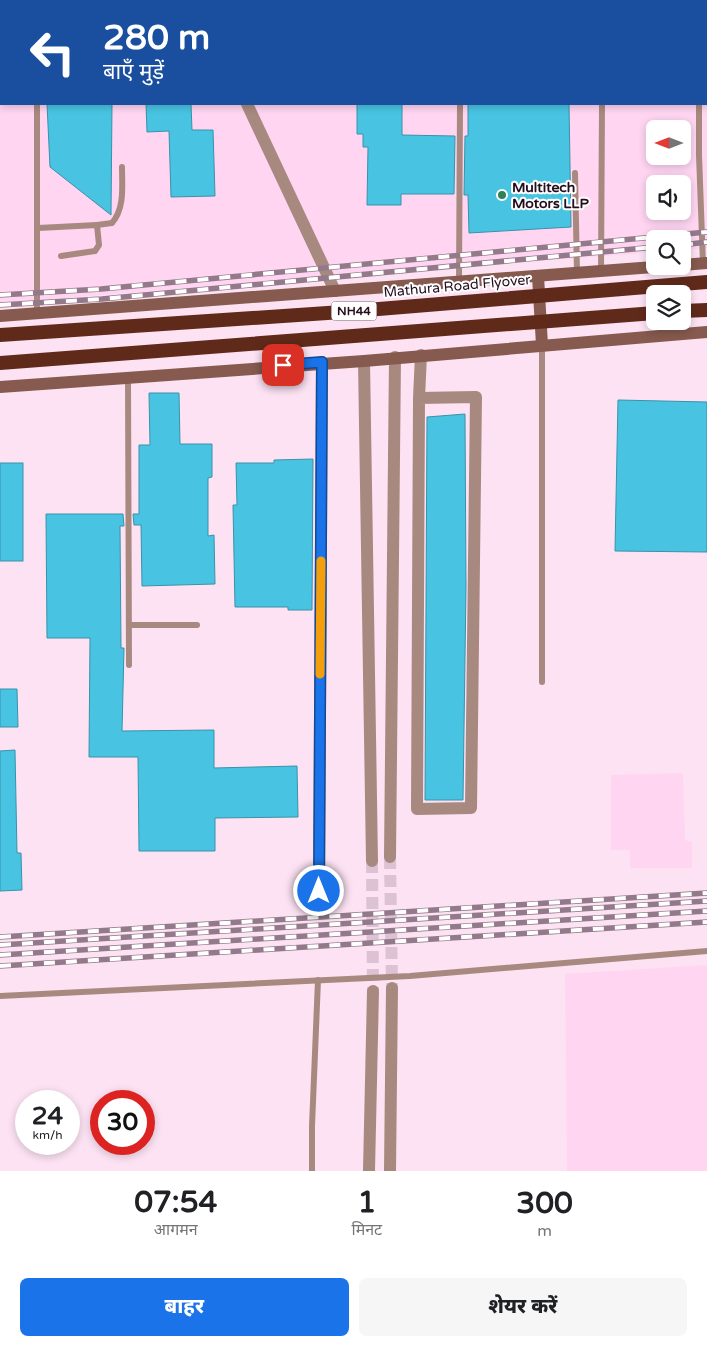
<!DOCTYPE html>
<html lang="hi">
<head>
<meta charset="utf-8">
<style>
	:root { --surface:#fff; --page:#f6f6f6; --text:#202124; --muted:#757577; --accent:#1a73e8 }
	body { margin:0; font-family:"Varela Round","Noto Sans Devanagari",sans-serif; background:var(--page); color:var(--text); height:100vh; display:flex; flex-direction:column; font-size:19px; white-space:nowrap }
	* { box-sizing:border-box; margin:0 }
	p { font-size:16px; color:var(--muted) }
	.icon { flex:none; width:28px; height:28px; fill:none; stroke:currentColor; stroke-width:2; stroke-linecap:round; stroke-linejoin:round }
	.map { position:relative; height:1171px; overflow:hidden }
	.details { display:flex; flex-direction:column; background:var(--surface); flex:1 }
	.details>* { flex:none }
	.guide { position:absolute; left:0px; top:0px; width:708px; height:105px; box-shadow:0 2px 8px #0003; background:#1a4fa0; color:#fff; overflow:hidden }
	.needle { width:32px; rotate:270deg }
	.tools { position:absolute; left:646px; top:120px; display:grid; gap:10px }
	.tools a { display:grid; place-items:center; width:45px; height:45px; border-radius:8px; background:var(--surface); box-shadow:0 2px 8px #0003; font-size:25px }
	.speed { position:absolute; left:15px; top:1090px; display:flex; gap:10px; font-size:25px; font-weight:700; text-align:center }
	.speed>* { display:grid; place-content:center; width:65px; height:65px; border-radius:50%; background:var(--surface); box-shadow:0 2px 8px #0003; line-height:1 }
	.speed small { font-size:12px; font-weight:400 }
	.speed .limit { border:8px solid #d22; background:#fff; color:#111 }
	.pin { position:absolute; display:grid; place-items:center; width:42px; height:42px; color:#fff; margin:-21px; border-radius:10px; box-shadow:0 2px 8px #0006 }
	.me { position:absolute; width:55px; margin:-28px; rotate:0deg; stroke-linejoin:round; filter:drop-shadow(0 0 4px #0008) }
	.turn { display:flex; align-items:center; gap:18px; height:105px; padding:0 20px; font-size:22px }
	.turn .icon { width:65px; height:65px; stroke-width:2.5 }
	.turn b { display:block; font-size:35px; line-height:42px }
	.eta { display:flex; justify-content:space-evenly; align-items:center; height:85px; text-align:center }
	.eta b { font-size:30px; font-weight:800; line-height:35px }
	.button { display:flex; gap:10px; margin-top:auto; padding:10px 20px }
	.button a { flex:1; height:58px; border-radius:8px; background:var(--accent); color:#fff; font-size:20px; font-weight:800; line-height:58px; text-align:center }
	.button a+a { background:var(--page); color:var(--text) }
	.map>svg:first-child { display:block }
	.built { fill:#ffd5f2; fill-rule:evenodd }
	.building { fill:#48c4e2; stroke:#3992a9 }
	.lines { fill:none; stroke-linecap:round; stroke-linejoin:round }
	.tertiary-tunnel { stroke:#dcc2d3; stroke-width:12; stroke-dasharray:12 6; stroke-linecap:butt }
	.service { stroke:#a88980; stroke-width:6 }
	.minor { stroke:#a88980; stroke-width:12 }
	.tertiary { stroke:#a88980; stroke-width:12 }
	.secondary { stroke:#865a4e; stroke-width:12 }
	.trunk { stroke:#602a1a; stroke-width:14 }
	.rail-casing { stroke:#927a8a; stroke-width:5.5 }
	.rail { stroke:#fff; stroke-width:4; stroke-dasharray:11; stroke-linecap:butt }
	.trunk-bridge { stroke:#602a1a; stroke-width:14 }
	.route-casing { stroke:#114b97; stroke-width:12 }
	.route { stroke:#1a73e8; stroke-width:9 }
	.slow { stroke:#f59e0b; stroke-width:9 }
	.poi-dot { fill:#2d8357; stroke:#fff; stroke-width:2 }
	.labels { text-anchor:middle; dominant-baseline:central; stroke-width:4; stroke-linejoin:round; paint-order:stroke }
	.shield { fill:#fff; stroke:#665662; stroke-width:1 }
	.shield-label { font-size:12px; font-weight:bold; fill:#240e1e }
	.poi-label { font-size:14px; font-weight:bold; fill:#240e1e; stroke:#fff; text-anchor:start }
	.street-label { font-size:14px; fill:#240e1e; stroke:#fff }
</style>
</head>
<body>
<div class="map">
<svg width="707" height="1171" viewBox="0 0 707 1171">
	<rect width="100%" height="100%" fill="#fce2f3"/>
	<g class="built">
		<path d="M0,0H707V248L683,250L682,239H655V252L0,303ZM1,1H706V104H1ZM655,129H682V156H655ZM655,184H682V211H655Z"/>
		<polygon points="683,773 685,840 692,842 692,868 630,868 630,850 611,850 611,775"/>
		<polygon points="707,965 707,1171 567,1171 565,974"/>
	</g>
	<g class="building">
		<polygon points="47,104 112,104 111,215 50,167"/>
		<polygon points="146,104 191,104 192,130 213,130 215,196 171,197 169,131 147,132"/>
		<polygon points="357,104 402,104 402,135 455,136 454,194 401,194 401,205 367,205 368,147 363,147 363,134 357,134"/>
		<polygon points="468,104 569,104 571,227 469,233 468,195 464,195 465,136 468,136"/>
		<polygon points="149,393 179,393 180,444 212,444 212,477 208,478 208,536 214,535 215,584 142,586 141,525 134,525 133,514 139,514 139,445 150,445"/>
		<polygon points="618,400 707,402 707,552 615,551"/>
		<polygon points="465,414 466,587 463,800 425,800 427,417"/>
		<polygon points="313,459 312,610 288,610 288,607 235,607 233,505 237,505 236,463 274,463 274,460"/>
		<rect x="0" y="463" width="23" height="98"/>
		<polygon points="46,514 123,514 124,526 120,526 121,648 124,648 122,731 214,730 214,768 297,766 298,817 215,818 215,851 139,851 138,757 89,757 90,638 47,638"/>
		<polygon points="0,689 17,689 18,727 0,727"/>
		<polygon points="15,750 17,853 21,853 22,890 0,891 0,751"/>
	</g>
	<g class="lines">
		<g class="tertiary-tunnel">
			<polyline points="390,857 392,988"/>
			<polyline points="372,861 373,991"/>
		</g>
		<g class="service">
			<polyline points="459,0 459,1"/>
			<polyline points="601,0 601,1"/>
			<polyline points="700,1 700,0"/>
			<polyline points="37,104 37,314"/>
			<polyline points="699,104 699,155 703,264"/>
			<polyline points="575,173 577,273"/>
			<path d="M97,225L112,223C125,208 122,186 122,167"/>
			<polyline points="38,228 97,225 99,245 95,251 61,256"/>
			<polyline points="601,271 602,104"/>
			<polyline points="459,282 460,104"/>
			<polyline points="542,345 542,682"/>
			<polyline points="128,377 129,665"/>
			<polyline points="129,625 197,625"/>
			<polyline points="0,996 410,976 707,951"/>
			<polyline points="312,1171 312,1126 318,980"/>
		</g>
		<g class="minor">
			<polyline points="419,398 417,809 471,808 476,397 419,398 421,355"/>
			<polyline points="319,891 322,362"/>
		</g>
		<g class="tertiary">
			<polyline points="199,0 199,1"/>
			<polyline points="247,104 335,291"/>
			<polyline points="364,361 372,861"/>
			<polyline points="390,857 395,357"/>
			<polyline points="369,1171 373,991"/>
			<polyline points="390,1171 392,988"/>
		</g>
		<g class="secondary">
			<polyline points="682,265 707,263"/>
			<polyline points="538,276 542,345"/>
			<polyline points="0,316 667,266"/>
			<polyline points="0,387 364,361 707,332"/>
		</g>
		<polyline class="trunk" points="682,311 707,310"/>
		<g class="rail-casing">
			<g id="rail">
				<polyline points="682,245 707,242"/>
				<polyline points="0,295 101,289 707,232"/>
				<polyline points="0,305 102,299 655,247"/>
				<polyline points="0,937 707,893"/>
				<polyline points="0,945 707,901"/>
				<polyline points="0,955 707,911"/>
				<polyline points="0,966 707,922"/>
			</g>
		</g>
		<use href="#rail" class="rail"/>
		<g class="trunk-bridge">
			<polyline points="0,335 342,312 707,282"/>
			<polyline points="0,363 655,313"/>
		</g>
	</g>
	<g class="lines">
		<g class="route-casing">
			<polyline id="route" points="283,365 322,362 319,891"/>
		</g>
		<use href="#route" class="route"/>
		<polyline class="slow" points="320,674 321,561"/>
	</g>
	<circle class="poi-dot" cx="502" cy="195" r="5"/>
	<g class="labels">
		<rect class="shield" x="331.5" y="301.5" width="45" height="19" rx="4"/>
		<g class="shield-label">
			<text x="354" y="311">NH44</text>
		</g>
		<g class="poi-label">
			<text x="512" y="187">Multitech<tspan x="512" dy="16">Motors LLP</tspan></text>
		</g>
		<g class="street-label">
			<text transform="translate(457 286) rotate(-5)">Mathura Road Flyover</text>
		</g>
	</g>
</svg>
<div class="tools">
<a><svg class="needle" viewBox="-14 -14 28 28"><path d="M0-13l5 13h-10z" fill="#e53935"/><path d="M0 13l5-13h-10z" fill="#757577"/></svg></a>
<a><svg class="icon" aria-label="sound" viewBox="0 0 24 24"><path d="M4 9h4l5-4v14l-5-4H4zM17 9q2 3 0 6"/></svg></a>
<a><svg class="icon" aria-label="search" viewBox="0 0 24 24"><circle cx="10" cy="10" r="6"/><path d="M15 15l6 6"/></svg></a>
<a><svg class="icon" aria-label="layers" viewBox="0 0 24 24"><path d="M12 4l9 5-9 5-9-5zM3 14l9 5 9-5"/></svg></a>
</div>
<div class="speed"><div>24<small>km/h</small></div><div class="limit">30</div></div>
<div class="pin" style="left:283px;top:365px;background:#d93025"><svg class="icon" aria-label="arrive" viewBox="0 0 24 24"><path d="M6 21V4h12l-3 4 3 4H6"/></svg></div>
<svg class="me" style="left:319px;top:891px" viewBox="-20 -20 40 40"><circle r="17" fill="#1a73e8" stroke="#fff" stroke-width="3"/><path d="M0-11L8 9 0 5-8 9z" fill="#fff"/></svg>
<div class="guide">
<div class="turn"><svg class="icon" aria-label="left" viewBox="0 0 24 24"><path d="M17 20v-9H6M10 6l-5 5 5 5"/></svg><div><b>280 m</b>बाएँ मुड़ें</div></div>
</div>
</div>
<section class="details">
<div class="eta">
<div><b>07:54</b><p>आगमन</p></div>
<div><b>1</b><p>मिनट</p></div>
<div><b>300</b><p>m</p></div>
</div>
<div class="button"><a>बाहर</a><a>शेयर करें</a></div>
</section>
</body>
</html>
